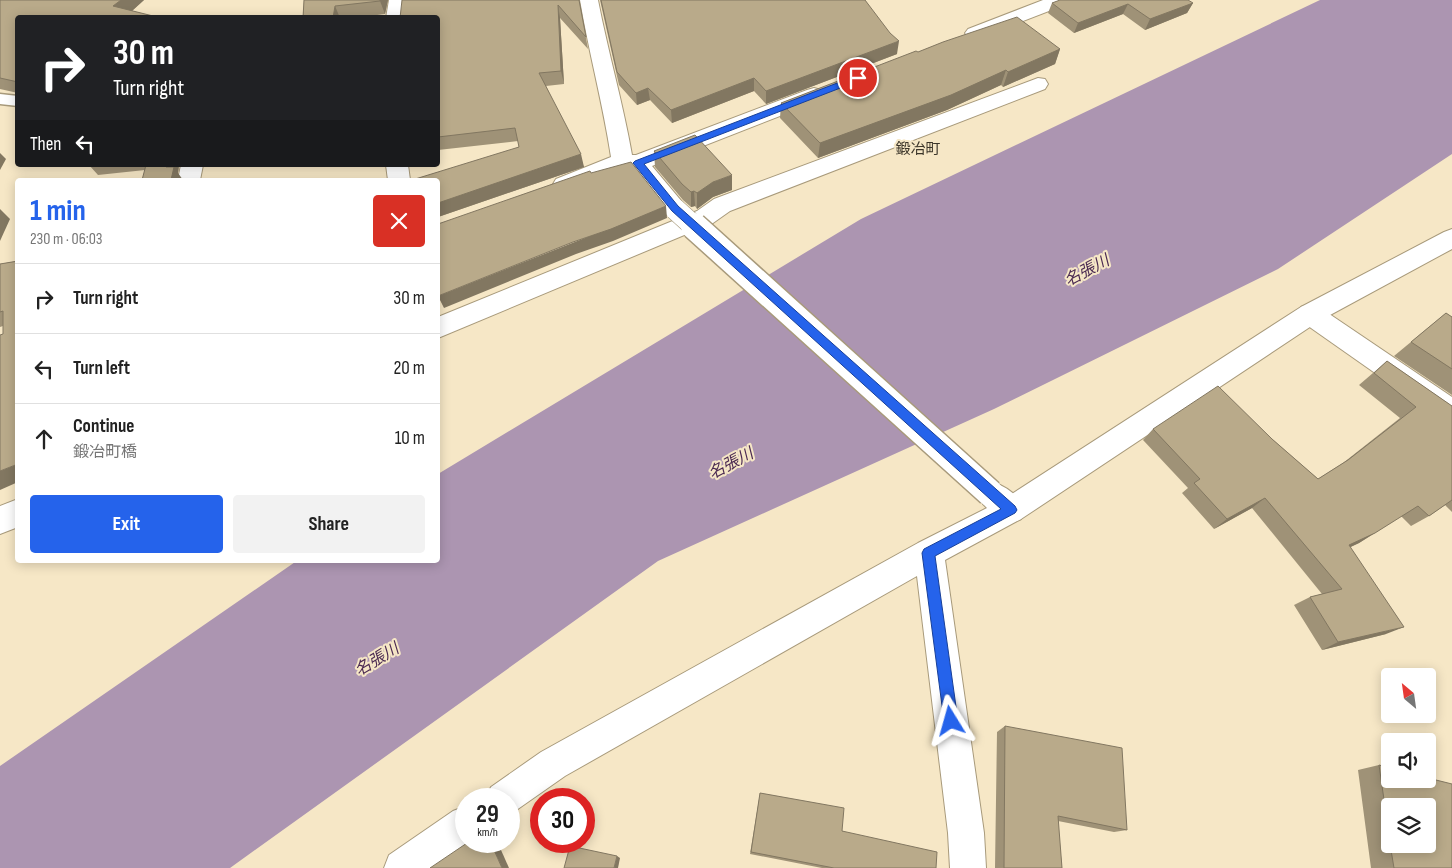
<!DOCTYPE html>
<html lang="en">
<head>
<meta charset="utf-8">
<style>
	:root { --surface:#fff; --page:#f2f2f2; --text:#222; --muted:#767676; --line:#e0e0e0; --accent:#2563eb }
	body { margin:0; font-family:"Sofia Sans Condensed","Noto Sans JP",sans-serif; background:var(--page); color:var(--text); height:100vh; display:flex; flex-direction:column; font-size:19px; white-space:nowrap }
	* { box-sizing:border-box; margin:0 }
	p { font-size:16px; color:var(--muted) }
	.icon { flex:none; width:28px; height:28px; fill:none; stroke:currentColor; stroke-width:2; stroke-linecap:round; stroke-linejoin:round }
	.map { position:relative; flex:1; overflow:hidden }
	.details { position:absolute; left:15px; top:178px; width:425px; height:385px; display:flex; flex-direction:column; background:var(--surface); border-radius:5px; box-shadow:0 2px 12px #0003 }
	.details>* { flex:none }
	.hud { position:absolute; left:15px; top:15px; width:425px; height:152px; border-radius:5px; box-shadow:0 2px 12px #0003; background:#202124; color:#fff; overflow:hidden }
	.needle { width:32px; rotate:331deg }
	.controls { position:absolute; left:1381px; top:668px; display:grid; gap:10px }
	.controls a { display:grid; place-items:center; width:55px; height:55px; border-radius:5px; background:var(--surface); box-shadow:0 2px 12px #0003; font-size:25px }
	.speed { position:absolute; left:455px; top:788px; display:flex; gap:10px; font-size:25px; font-weight:700; text-align:center }
	.speed>* { display:grid; place-content:center; width:65px; height:65px; border-radius:50%; background:var(--surface); box-shadow:0 2px 12px #0003; line-height:1 }
	.speed small { font-size:12px; font-weight:400 }
	.speed .limit { border:8px solid #d22; background:#fff; color:#111 }
	.pin { position:absolute; display:grid; place-items:center; width:42px; height:42px; color:#fff; margin:-21px; border:2px solid #fff; border-radius:50%; box-shadow:0 1px 5px #0007 }
	.me { position:absolute; width:55px; margin:-28px; rotate:352deg; stroke-linejoin:round; filter:drop-shadow(0 0 4px #0008) }
	.turn { display:flex; align-items:center; gap:18px; height:105px; padding:0 15px; font-size:22px }
	.turn .icon { width:65px; height:65px; stroke-width:2.5 }
	.turn b { display:block; font-size:35px; line-height:42px }
	.then { display:flex; align-items:center; height:48px; padding:0 15px; background:#0003; gap:10px; font-size:19px }
	.round { display:grid; place-items:center; flex:none; width:52px; height:52px; border-radius:5px; background:var(--page) }
	.head { display:flex; align-items:center; justify-content:space-between; height:85px; padding:0 15px }
	h1 { font-size:30px; font-weight:700; line-height:38px; color:var(--accent) }
	.primary-button { display:flex; gap:10px; margin-top:auto; padding:10px 15px }
	.primary-button a { flex:1; height:58px; border-radius:5px; background:var(--accent); color:#fff; font-size:20px; font-weight:700; line-height:58px; text-align:center }
	.primary-button a+a { background:var(--page); color:var(--text) }
	ul { padding:0; list-style:none }
	li { display:flex; align-items:center; gap:15px; height:70px; padding:0 15px; border-top:1px solid var(--line) }
	li div { flex:1 }
	li b { display:block; font-size:19px }
	li em { font-style:normal }
	.map>svg:first-child { display:block }
	.water { fill:#ac95b1 }
	.lines { fill:none; stroke-linecap:round; stroke-linejoin:round }
	.service-casing { stroke:#a89a7b; stroke-width:3 }
	.minor-casing { stroke:#a89a7b; stroke-width:2 }
	.tertiary-casing { stroke:#a89a7b; stroke-width:2 }
	.service { fill:#fff; fill-rule:evenodd }
	.minor { fill:#fff; fill-rule:evenodd }
	.tertiary { fill:#fff; fill-rule:evenodd }
	.minor-bridge-far1-casing { stroke:#a89a7b; stroke-width:22; stroke-linecap:butt }
	.minor-bridge-casing { stroke:#a89a7b; stroke-width:29; stroke-linecap:butt }
	.minor-bridge-far1 { stroke:#fff; stroke-width:21 }
	.minor-bridge { stroke:#fff; stroke-width:26 }
	.wall { fill:#9f9277; fill-rule:evenodd }
	.shaded-wall { fill:#827761 }
	.building { fill:#b9aa8a; stroke:#827761 }
	.route { fill:#2563eb; stroke:#184099 }
	.labels { text-anchor:middle; dominant-baseline:central; stroke-width:4; stroke-linejoin:round; paint-order:stroke }
	.far-quarter-label { font-size:15px; fill:#3b3529; stroke:#f6e7c6 }
	.water-label { font-size:16px; font-style:italic; fill:#4b2a52; stroke:#f6e7c6 }
</style>
</head>
<body>
<div class="map">
<svg width="1452" height="868" viewBox="0 0 1452 868">
	<rect width="100%" height="100%" fill="#f6e7c6"/>
	<polygon class="water" points="1320,0 1452,0 1452,154 1278,269 994,409 658,561 230,868 0,868 0,766 298,560 438,560 438,474 861,219"/>
	<g class="lines">
		<g class="service-casing">
			<polygon id="service" points="0,94 18,96 18,106 0,104"/>
		</g>
		<g class="minor-casing">
			<g id="minor">
				<polygon points="389,0 407,0 405,18 386,18"/>
				<path d="M580,0H598C608,52 623,103 632,155H636L807,90L814,88L821,90L824,95L821,100L652,166L683,203L686,209L683,215L675,217L667,215L631,170L624,169L564,192L556,189L553,184L556,179L611,157C603,104 589,53 580,0Z"/>
				<polygon points="1043,0 1069,0 1067,4 982,37 975,39 968,37 965,33 968,29"/>
				<polygon points="1038,78 1045,79 1048,84 1045,89 730,211 713,223 438,338 438,317 697,211 714,199"/>
				<polygon points="181,165 203,165 200,180 178,180"/>
				<polygon points="386,165 408,165 410,180 388,180"/>
				<polygon points="1310,304 1319,307 1452,397 1452,423 1442,420 1301,321 1297,314 1301,307"/>
				<path d="M993,482C1007,487 1019,496 1026,510L1021,519L945,560L984,833L986,868H950L948,833L917,576L565,776L515,811L509,814V799H486L491,787L541,752L918,543L987,508L983,504L979,495L983,486Z"/>
				<polygon points="18,499 18,527 0,534 0,506"/>
				<polygon points="466,806 466,841 472,841 433,868 384,868 389,855 453,811"/>
			</g>
		</g>
		<g class="tertiary-casing">
			<polygon id="tertiary" points="1452,229 1452,249 1319,321 1021,519 1011,523 1001,519 996,510 1001,501 1301,307 1444,232"/>
		</g>
		<use href="#service" class="service"/>
		<use href="#minor" class="minor"/>
		<use href="#tertiary" class="tertiary"/>
		<g class="minor-bridge-far1-casing">
			<polyline id="minor-bridge-far1" points="675,209 696,228"/>
		</g>
		<g class="minor-bridge-casing">
			<polyline id="minor-bridge" points="694,226 990,493"/>
		</g>
		<use href="#minor-bridge-far1" class="minor-bridge-far1"/>
		<use href="#minor-bridge" class="minor-bridge"/>
	</g>
	<g class="wall">
		<polygon points="0,0 144,0 132,11 18,18 18,93 0,89"/>
		<polygon points="304,0 388,0 385,14 354,18 303,18"/>
		<polygon points="579,0 588,49 560,18 564,84 546,86 584,167 438,217 438,180 519,147 518,141 438,150 438,18"/>
		<polygon points="600,0 865,0 897,54 766,104 754,91 672,123 650,100 637,105 619,85"/>
		<polygon points="1052,3 1193,3 1187,13 1145,30 1123,14 1074,33 1048,13"/>
		<polygon points="1060,49 1055,64 1003,87 1001,85 947,110 818,158 780,118 781,103 918,52"/>
		<polygon points="654,151 732,190 713,197 697,209 695,206 691,207 683,200 655,167"/>
		<polygon points="89,165 179,165 178,173 145,170 98,175"/>
		<polygon points="18,261 3,334 3,326 0,327 0,264"/>
		<polygon points="1446,313 1452,317 1452,395 1394,356"/>
		<polygon points="1387,361 1452,406 1452,512 1445,505 1429,516 1411,526 1401,516 1359,543 1350,547 1386,634 1322,650 1294,605 1310,597 1322,594 1252,508 1214,529 1182,493 1188,488 1143,440 1153,429 1272,439 1318,479 1343,463 1400,418 1359,385"/>
		<polygon points="1005,726 1127,830 1114,832 1058,821 1062,868 995,868 997,732"/>
		<path d="M1379,765L1452,868H1371L1358,770ZM1390,806L1428,844H1390Z"/>
		<polygon points="760,793 842,831 936,868 822,868 750,854"/>
	</g>
	<g class="shaded-wall">
		<polygon points="121,0 144,0 124,18 113,6"/>
		<polygon points="380,0 388,0 385,14 380,1"/>
		<polygon points="1193,3 1187,13 1145,30 1150,19"/>
		<polygon points="1128,4 1123,14 1074,33 1078,23"/>
		<polygon points="558,5 560,18 564,84 561,71"/>
		<polygon points="335,6 340,18 333,18"/>
		<polygon points="899,41 897,54 766,104 766,91"/>
		<polygon points="1060,49 1055,64 1003,87 1008,72"/>
		<polygon points="1006,70 1001,85 947,110 818,158 820,143"/>
		<polygon points="754,78 754,91 672,123 671,110"/>
		<polygon points="648,88 650,100 637,105 636,93"/>
		<polygon points="0,153 6,159 0,170"/>
		<polygon points="581,154 584,167 438,217 438,203"/>
		<polygon points="166,165 179,165 178,173 183,180 171,180 166,167"/>
		<polygon points="732,175 732,190 713,197 697,209 697,193 713,182"/>
		<polygon points="694,191 695,206 691,207 691,192"/>
		<polygon points="666,206 667,218 613,241 576,254 444,308 438,296"/>
		<polygon points="0,209 10,219 0,241"/>
		<polygon points="18,464 18,482 0,490 0,471"/>
		<polygon points="1265,498 1252,508 1214,529 1227,519"/>
		<polygon points="1375,533 1359,543 1334,555 1349,545"/>
		<polygon points="1404,627 1386,634 1322,650 1338,642"/>
		<polygon points="490,841 497,841 509,868 502,868"/>
		<polygon points="617,856 620,858 618,868 614,868"/>
	</g>
	<g class="building">
		<polygon points="0,0 121,0 113,6 161,18 18,18 18,82 0,78"/>
		<polygon points="304,0 380,0 380,1 335,6 333,18 303,18"/>
		<polygon points="402,0 579,0 586,37 558,5 561,71 539,73 581,154 438,203 438,180 412,180 519,147 515,128 438,137 438,18 400,18"/>
		<polygon points="601,0 865,0 890,33 899,41 766,91 754,78 671,110 648,88 636,93 617,72"/>
		<polygon points="1060,0 1188,0 1193,3 1150,19 1128,4 1078,23 1052,3"/>
		<polygon points="1017,17 1060,49 1008,72 1006,70 951,95 820,143 781,103 916,51 918,52 943,42"/>
		<polygon points="695,135 732,175 713,182 697,193 694,191 691,192 682,184 654,151"/>
		<polygon points="631,162 666,206 611,229 573,242 438,296 438,224 590,171 591,173"/>
		<polygon points="146,165 166,165 166,167 174,167 171,180 142,180"/>
		<polygon points="18,261 18,464 0,471 0,335 3,334 3,311 0,312 0,264"/>
		<polygon points="1446,313 1452,317 1452,369 1411,342"/>
		<polygon points="1387,361 1452,406 1452,500 1429,516 1418,506 1375,533 1349,545 1404,627 1338,642 1310,597 1342,589 1265,498 1227,519 1194,483 1200,479 1153,429 1218,386 1272,439 1318,479 1348,460 1416,407 1374,373"/>
		<polygon points="1005,726 1122,748 1127,830 1058,816 1062,868 1004,868"/>
		<polygon points="1379,765 1390,768 1390,779 1428,779 1428,778 1452,784 1452,868 1394,868 1390,844 1428,844 1428,806 1390,806 1390,841"/>
		<polygon points="760,793 844,808 842,831 937,852 936,868 834,868 751,852"/>
		<polygon points="470,841 490,841 502,868 430,868"/>
		<polygon points="570,846 617,856 614,868 564,868"/>
	</g>
	<polygon class="route" points="858,75 861,76 861,80 644,164 678,206 1015,506 1017,510 1015,513 935,556 958,721 956,726 951,728 946,726 944,721 922,553 924,549 1001,509 672,211 633,163 635,161"/>
	<g class="labels">
		<g class="far-quarter-label">
			<text x="918" y="149">鍛冶町</text>
		</g>
		<g class="water-label">
			<text transform="translate(1087 271) rotate(-28)">名張川</text>
			<text transform="translate(731 464) rotate(-28)">名張川</text>
			<text transform="translate(377 660) rotate(-31)">名張川</text>
		</g>
	</g>
</svg>
<div class="controls">
<a><svg class="needle" viewBox="-14 -14 28 28"><path d="M0-13l5 13h-10z" fill="#e53935"/><path d="M0 13l5-13h-10z" fill="#767676"/></svg></a>
<a><svg class="icon" aria-label="sound" viewBox="0 0 24 24"><path d="M4 9h4l5-4v14l-5-4H4zM17 9q2 3 0 6"/></svg></a>
<a><svg class="icon" aria-label="layers" viewBox="0 0 24 24"><path d="M12 4l9 5-9 5-9-5zM3 14l9 5 9-5"/></svg></a>
</div>
<div class="speed"><div>29<small>km/h</small></div><div class="limit">30</div></div>
<div class="pin" style="left:858px;top:78px;background:#d93025"><svg class="icon" aria-label="arrive" viewBox="0 0 24 24"><path d="M6 21V4h12l-3 4 3 4H6"/></svg></div>
<svg class="me" style="left:951px;top:721px" viewBox="-20 -20 40 40"><path d="M0-17L14 15 0 8-14 15z" fill="#2563eb" stroke="#fff" stroke-width="4"/></svg>
<div class="hud">
<div class="turn"><svg class="icon" aria-label="right" viewBox="0 0 24 24"><path d="M7 20v-9h11M14 6l5 5-5 5"/></svg><div><b>30 m</b>Turn right</div></div>
<div class="then">Then<svg class="icon" aria-label="left" viewBox="0 0 24 24"><path d="M17 20v-9H6M10 6l-5 5 5 5"/></svg></div>
</div>
<section class="details">
<div class="head"><div><h1>1 min</h1><p>230 m · 06:03</p></div><a class="round" style="background:#d93025;color:#fff"><svg class="icon" aria-label="close" viewBox="0 0 24 24"><path d="M6 6l12 12M18 6L6 18"/></svg></a></div>
<ul>
<li><svg class="icon" aria-label="right" viewBox="0 0 24 24"><path d="M7 20v-9h11M14 6l5 5-5 5"/></svg><div><b>Turn right</b></div><em>30 m</em></li>
<li><svg class="icon" aria-label="left" viewBox="0 0 24 24"><path d="M17 20v-9H6M10 6l-5 5 5 5"/></svg><div><b>Turn left</b></div><em>20 m</em></li>
<li><svg class="icon" aria-label="ahead" viewBox="0 0 24 24"><path d="M12 20V5M6 11l6-6 6 6"/></svg><div><b>Continue</b><p>鍛冶町橋</p></div><em>10 m</em></li>
</ul>
<div class="primary-button"><a>Exit</a><a>Share</a></div>
</section>
</div>
</body>
</html>
